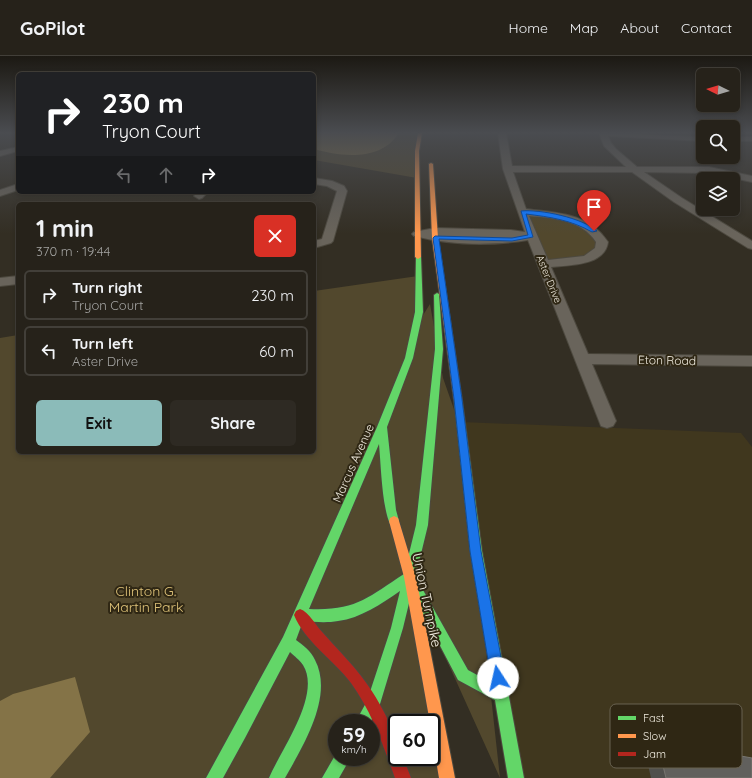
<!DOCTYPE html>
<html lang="en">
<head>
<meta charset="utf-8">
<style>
	:root { --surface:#26221a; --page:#2e2a23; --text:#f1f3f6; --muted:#a4a4a2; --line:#423f39; --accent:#8bbbb9 }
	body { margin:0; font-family:Quicksand,sans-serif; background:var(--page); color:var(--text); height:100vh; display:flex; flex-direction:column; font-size:15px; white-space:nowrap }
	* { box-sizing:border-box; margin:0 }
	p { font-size:13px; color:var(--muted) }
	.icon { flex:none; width:22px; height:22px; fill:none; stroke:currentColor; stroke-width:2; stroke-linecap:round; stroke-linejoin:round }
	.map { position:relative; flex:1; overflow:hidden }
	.details { position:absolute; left:16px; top:146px; width:300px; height:252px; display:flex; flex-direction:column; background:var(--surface); border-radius:6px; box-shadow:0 2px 6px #0003,0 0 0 1px var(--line) }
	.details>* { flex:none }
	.guide { position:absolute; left:16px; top:16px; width:300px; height:122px; border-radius:6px; box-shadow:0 2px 6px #0003,0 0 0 1px var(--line); background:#202124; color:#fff; overflow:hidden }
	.needle { width:26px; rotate:275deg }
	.controls { position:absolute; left:696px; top:12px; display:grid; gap:8px }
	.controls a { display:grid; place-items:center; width:44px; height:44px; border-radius:6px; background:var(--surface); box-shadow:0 2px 6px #0003,0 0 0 1px var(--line); font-size:20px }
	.speed { position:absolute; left:328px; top:658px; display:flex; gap:8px; font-size:20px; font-weight:700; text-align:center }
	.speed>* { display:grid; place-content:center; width:52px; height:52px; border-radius:50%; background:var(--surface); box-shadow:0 2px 6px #0003,0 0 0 1px var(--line); line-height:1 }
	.speed small { font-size:10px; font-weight:400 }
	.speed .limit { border:2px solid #111; border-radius:6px; background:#fff; color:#111 }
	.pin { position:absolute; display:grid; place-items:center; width:34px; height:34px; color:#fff; margin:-41px -17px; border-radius:50% 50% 50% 0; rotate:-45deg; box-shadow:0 0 4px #0007 }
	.pin .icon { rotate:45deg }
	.me { position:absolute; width:44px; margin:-22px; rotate:350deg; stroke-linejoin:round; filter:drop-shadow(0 0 3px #0008) }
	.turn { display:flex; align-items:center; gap:14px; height:84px; padding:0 20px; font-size:18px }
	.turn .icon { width:52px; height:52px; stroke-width:2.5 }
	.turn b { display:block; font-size:28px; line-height:34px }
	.lanes { display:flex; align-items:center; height:38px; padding:0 20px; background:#0003; justify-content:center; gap:20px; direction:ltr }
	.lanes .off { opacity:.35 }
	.round { display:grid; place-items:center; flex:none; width:42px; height:42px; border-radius:6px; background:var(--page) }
	.headline { display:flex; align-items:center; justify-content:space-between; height:68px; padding:0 20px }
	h1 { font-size:24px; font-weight:700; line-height:30px }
	.action { display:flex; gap:8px; margin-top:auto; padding:8px 20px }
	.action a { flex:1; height:46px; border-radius:6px; background:var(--accent); color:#111; font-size:16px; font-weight:700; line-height:46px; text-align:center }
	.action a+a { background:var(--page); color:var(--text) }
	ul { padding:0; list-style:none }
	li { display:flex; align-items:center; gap:12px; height:50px; margin:0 8px 6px; padding:0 12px; border:2px solid var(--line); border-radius:6px }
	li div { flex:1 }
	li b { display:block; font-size:15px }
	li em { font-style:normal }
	header { display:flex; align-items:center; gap:24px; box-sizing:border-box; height:56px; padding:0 20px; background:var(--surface); border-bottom:1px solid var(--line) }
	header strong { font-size:19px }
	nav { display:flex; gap:22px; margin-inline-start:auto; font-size:14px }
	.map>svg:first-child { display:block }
	.built { fill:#40371e }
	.green { fill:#52482d; fill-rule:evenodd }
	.water { fill:#847347 }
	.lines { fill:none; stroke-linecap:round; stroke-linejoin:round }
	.street-casing { stroke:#4d493f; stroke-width:2 }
	.fast-casing { stroke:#4d493f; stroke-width:2 }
	.slow-casing { stroke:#4d493f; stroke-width:2 }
	.jam-casing { stroke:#4d493f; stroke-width:2 }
	.street { fill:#69645b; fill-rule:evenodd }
	.fast { fill:#63d668; fill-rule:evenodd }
	.slow { fill:#ff974d; fill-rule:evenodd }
	.jam { fill:#b3261e; fill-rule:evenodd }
	.wall { fill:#50504d }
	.building { fill:#61605d; stroke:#787671 }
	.route { fill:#1a73e8; stroke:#114b97 }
	.labels { text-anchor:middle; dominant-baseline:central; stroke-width:4; stroke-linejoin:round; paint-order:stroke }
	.far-street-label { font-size:10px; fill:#f0ebdf; stroke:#2f2714 }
	.street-label { font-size:12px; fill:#f0ebdf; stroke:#2f2714 }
	.near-park-label { font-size:14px; fill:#dfc379; stroke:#2f2714 }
	.near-street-label { font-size:14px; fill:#f0ebdf; stroke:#2f2714 }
	.key { fill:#2f2714; stroke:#696251; stroke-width:1 }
	.key-label { font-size:11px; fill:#f0ebdf }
</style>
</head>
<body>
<header>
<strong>GoPilot</strong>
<nav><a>Home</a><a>Map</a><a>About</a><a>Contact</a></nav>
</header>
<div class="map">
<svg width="752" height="722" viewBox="0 0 752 722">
	<rect width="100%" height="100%" fill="#332e23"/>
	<polygon class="built" points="461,366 741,377 752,391 752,722 517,722"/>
	<g class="green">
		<polygon points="314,77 420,77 417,122 314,104"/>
		<polygon points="522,156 560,161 600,181 594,199 544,208"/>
		<path d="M418,220L417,269L430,248L443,322L462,376L500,722L410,523L447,722H0V282L18,279V396H314V235ZM337,667H371V701H337ZM397,667H431V701H397Z"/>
	</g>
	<g class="water">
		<path d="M314,77H397L398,78C381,105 341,101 314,93Z"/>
		<polygon points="75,621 90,676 50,722 0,722 0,645 13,638"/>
	</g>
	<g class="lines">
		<g class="street-casing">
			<g id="street">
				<path d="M498,77H506L512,110L626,111L604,90L599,77L703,81V85L608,80L611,87L616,93L637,111H709L752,120V126L709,117L644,116L682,142L752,185V193L748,192L674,146L632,116H513L526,153C558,157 589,157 608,186C605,210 569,209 551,211L588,298L752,300V310L592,308L616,365L613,370L607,372L601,370L528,184C491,190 450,189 414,180L412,178L414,176L435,172L511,174L525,176L503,113ZM529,160C553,162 582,164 596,186L595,192L584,200L548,204Z"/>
				<rect x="733" y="81" width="19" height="4"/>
				<polygon points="18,91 18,95 0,100 0,95"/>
				<polygon points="314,122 332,125 344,130 347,135 333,185 331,187 314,192 314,185 322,183 337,135 327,130 314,128"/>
				<polygon points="18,128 18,134 0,140 0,134"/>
				<polygon points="198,136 208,136 202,142 199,143 194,140"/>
				<polygon points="18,220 18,228 0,230 0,222"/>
			</g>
		</g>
		<g class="fast-casing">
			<g id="fast">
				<path d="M416,200L421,201L423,256L413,302L387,371L396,454L399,465L398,468L394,470L390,468C382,450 381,410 379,388L309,553C356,555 367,542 404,518L416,469L435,293L434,239L437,237L439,238L443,293L428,469L403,572L380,648L370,667H355L367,645L391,572L400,535C381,548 361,562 338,565C327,567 315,566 303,565L296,584C303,589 311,595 315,604C334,640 303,690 285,722H269C280,695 322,639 303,609C300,604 294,600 290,596L245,682L223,722H206L283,581L377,371L405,302L415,256Z"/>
				<polygon points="458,341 462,344 482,495 524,722 508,722 495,644 458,624 413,538 415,534 419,532 423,534 468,614 492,627 470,495 454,344"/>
				<polygon points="337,696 337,701 351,701 339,722 322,722"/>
			</g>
		</g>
		<g class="slow-casing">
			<g id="slow">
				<polygon points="418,77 422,77 419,95 421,201 418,203 415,201 415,95"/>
				<polygon points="431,107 433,108 438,182 462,344 458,347 454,344 432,182 429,108"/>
				<polygon points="394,460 398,462 399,465 416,521 455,722 439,722 431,675 431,667 430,667 404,521 389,465 390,462"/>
			</g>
		</g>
		<g class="jam-casing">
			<path id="jam" d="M300,553C309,556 316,570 323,577C349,606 368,623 386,660C393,675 397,684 397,701H403L411,722H395C383,689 372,656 351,627C334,604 305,586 294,559L296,555Z"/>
		</g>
		<use href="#street" class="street"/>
		<use href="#fast" class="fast"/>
		<use href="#slow" class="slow"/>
		<use href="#jam" class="jam"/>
	</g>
	<polygon class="wall" points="657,685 752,722 651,722 644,691"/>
	<polygon class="building" points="657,685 752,702 752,722 666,722"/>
	<linearGradient id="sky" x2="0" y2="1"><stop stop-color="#1c1913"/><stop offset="0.43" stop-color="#4a4c50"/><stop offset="1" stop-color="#4a4c50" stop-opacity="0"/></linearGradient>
	<rect width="752" height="178" fill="url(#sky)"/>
	<path class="route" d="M521,155C540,153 583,162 597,175L592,176C571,164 550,161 526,158L533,181L512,185L439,183L462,343L481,495L505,622L503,627L498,629L493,627L491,622L470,495L454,343L433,182L435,180L512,182L528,179Z"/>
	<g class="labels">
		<g class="far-street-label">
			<text transform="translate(549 223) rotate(68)">Aster Drive</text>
		</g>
		<g class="street-label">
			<text transform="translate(667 304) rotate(1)">Eton Road</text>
			<text transform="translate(353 407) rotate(-66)">Marcus Avenue</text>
		</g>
		<g class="near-park-label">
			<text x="146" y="535">Clinton G.<tspan x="146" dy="16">Martin Park</tspan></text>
		</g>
		<g class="near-street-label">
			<text transform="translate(427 544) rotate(78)">Union Turnpike</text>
		</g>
	</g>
	<rect x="610" y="648" width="132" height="64" rx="6" class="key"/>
	<rect x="618" y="660" width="18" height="4" fill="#63d668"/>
	<rect x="618" y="678" width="18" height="4" fill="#ff974d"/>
	<rect x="618" y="696" width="18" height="4" fill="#b3261e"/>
	<g class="key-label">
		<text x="643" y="666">Fast</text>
		<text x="643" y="684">Slow</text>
		<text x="643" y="702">Jam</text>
	</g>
</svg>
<div class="controls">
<a><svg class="needle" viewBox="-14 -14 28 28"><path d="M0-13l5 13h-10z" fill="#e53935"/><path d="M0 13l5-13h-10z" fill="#a4a4a2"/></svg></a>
<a><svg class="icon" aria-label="search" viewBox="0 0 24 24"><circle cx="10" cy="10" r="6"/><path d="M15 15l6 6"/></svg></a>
<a><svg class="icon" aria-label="layers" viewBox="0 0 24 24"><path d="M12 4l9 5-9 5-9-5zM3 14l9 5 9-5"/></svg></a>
</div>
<div class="speed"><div>59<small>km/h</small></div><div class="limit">60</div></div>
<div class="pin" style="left:594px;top:175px;background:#d93025"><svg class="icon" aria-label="arrive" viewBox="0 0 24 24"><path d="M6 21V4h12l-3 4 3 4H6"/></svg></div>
<svg class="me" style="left:498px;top:622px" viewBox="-20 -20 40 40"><circle r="19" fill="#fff"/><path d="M0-13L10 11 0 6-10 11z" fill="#1a73e8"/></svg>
<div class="guide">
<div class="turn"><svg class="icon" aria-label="right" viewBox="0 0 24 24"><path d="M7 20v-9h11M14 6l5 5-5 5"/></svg><div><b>230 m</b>Tryon Court</div></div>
<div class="lanes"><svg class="icon off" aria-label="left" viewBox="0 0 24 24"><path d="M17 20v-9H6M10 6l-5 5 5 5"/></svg><svg class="icon off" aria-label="ahead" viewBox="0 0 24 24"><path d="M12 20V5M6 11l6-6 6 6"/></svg><svg class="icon" aria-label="right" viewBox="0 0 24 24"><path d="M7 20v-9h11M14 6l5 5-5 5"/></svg></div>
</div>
<section class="details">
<div class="headline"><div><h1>1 min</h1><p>370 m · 19:44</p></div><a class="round" style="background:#d93025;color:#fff"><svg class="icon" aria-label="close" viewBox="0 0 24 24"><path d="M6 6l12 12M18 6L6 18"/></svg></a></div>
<ul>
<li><svg class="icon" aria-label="right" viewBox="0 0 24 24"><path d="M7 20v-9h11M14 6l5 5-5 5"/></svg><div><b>Turn right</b><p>Tryon Court</p></div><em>230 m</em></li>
<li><svg class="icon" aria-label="left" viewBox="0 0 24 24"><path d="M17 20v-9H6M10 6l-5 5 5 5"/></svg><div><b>Turn left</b><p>Aster Drive</p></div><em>60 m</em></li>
</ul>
<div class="action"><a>Exit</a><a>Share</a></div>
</section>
</div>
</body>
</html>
